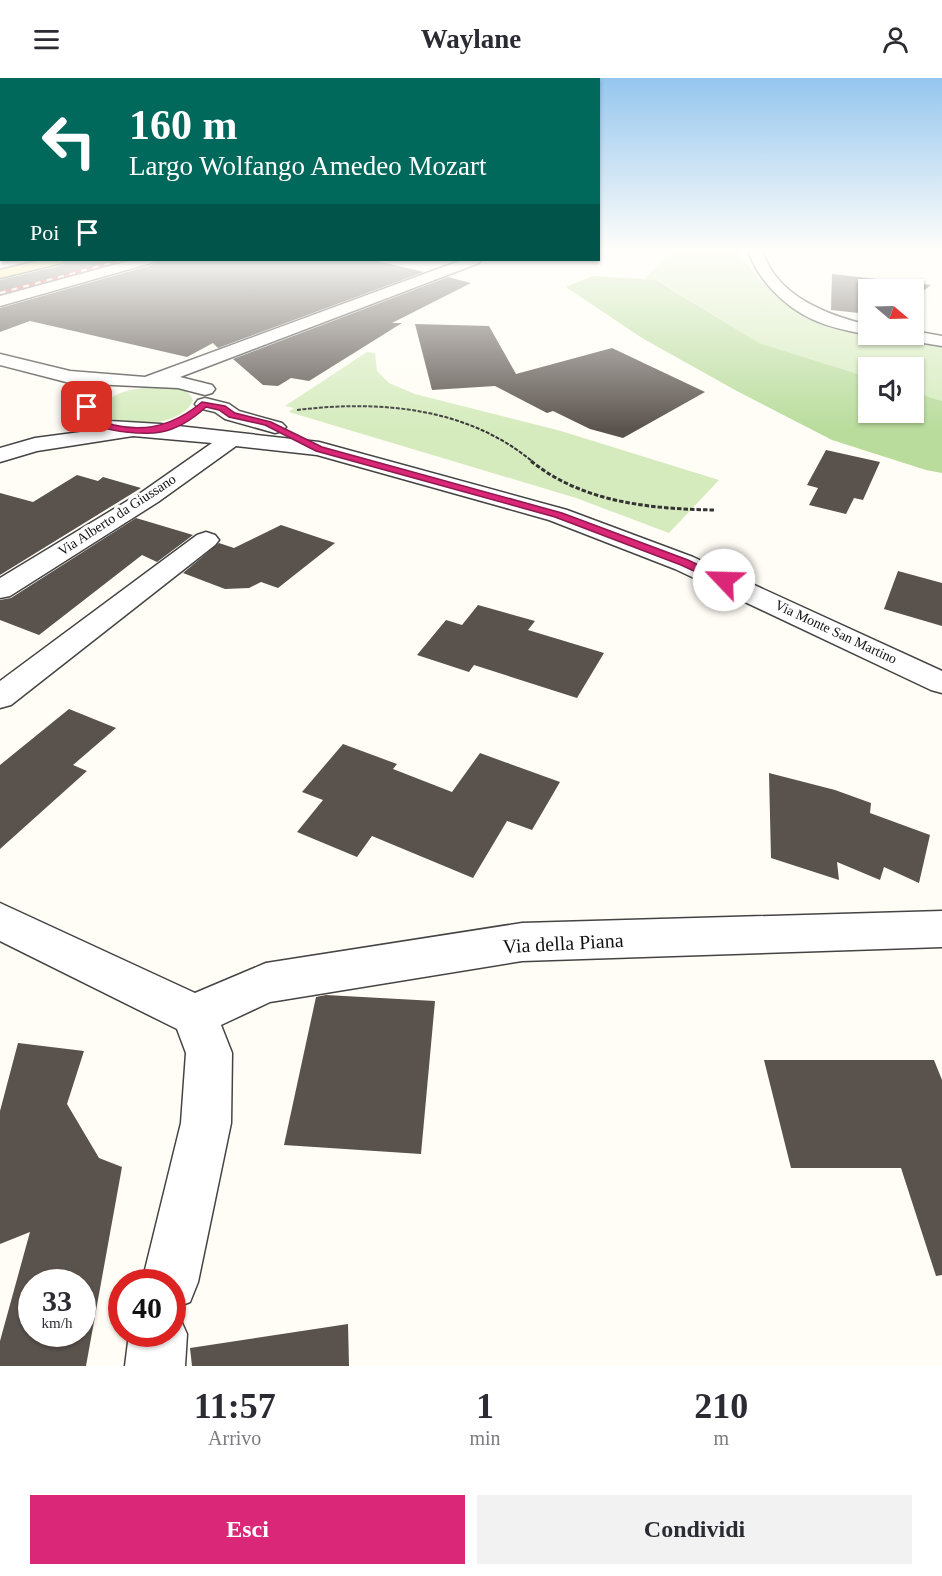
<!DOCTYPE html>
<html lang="it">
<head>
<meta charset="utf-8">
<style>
	:root { --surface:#fff; --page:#f2f2f3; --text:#2b2b33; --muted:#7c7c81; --accent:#db2777 }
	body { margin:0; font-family:Georgia,serif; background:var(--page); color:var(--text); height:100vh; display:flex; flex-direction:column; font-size:22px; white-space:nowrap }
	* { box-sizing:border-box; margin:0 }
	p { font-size:20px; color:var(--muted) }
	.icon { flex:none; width:33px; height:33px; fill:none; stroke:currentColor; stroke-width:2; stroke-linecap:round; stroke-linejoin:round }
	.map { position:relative; height:1288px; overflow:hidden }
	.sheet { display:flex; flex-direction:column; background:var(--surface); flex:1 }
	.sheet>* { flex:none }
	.top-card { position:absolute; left:0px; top:0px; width:600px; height:183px; box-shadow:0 2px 4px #0004; background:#00695c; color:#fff; overflow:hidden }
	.needle { width:39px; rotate:109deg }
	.fabs { position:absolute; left:858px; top:201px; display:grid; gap:12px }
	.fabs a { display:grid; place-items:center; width:66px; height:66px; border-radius:0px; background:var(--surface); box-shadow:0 2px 4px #0004; font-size:30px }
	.speed { position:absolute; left:18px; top:1191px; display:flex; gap:12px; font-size:30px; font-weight:700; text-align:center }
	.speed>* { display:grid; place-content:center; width:78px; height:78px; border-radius:50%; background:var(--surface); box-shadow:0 2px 4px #0004; line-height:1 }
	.speed small { font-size:15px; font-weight:400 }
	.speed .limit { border:9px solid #d22; background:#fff; color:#111 }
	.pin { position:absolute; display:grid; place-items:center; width:51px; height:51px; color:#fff; margin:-26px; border-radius:12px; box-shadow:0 3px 9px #0006 }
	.me { position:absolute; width:66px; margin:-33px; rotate:294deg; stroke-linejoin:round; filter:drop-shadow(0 0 4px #0008) }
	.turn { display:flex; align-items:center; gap:21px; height:126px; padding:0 30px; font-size:27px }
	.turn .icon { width:78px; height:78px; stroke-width:2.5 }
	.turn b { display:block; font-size:42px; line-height:51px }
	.then { display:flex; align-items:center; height:57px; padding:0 30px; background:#0003; gap:12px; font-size:22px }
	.eta { display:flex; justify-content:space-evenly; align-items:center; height:102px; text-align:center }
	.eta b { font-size:36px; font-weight:700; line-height:42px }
	.primary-button { display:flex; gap:12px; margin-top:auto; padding:12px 30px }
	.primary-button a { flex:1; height:69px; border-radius:0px; background:var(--accent); color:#fff; font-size:24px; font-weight:700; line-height:69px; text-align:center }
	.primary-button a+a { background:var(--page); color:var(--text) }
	header { display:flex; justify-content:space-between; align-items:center; height:78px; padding:0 30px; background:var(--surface); font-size:27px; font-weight:700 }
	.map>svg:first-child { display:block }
	.green { fill:#d5ebbd }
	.forest { fill:#b9dc9c }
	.building { fill:#5a524d; fill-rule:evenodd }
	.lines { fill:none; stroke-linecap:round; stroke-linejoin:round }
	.minor-casing { stroke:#444; stroke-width:3 }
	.major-casing { stroke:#222; stroke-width:3 }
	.path-far1 { stroke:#333; stroke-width:2; stroke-dasharray:4 1.5; stroke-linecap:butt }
	.path { stroke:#333; stroke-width:3; stroke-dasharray:4.5 2; stroke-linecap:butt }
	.minor { fill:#fff; fill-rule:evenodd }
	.major { fill:#f9d66b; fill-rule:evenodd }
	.rail-casing { stroke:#c4262e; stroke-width:3 }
	.rail { stroke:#fff; stroke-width:2; stroke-dasharray:6; stroke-linecap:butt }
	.route { fill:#db2777; stroke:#8e194d; stroke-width:1.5 }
	.labels { text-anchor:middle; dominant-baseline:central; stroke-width:6; stroke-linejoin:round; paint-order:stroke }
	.far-street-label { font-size:14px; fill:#111; stroke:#fff }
	.near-street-label { font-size:20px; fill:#111; stroke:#fff }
</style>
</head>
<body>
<header><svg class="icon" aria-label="menu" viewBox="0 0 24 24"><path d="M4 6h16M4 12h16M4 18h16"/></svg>Waylane<svg class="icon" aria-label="person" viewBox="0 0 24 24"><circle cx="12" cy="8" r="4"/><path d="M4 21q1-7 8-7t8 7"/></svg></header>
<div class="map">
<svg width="942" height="1288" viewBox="0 0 942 1288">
	<rect width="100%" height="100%" fill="#fffdf5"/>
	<g class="green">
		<path d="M673,171H737C767,222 812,245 868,254V256L883,257L942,266V323L914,314V290H868V299L759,265L657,202L645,201Z"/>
		<polygon points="367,274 375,275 377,293 389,305 415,316 561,353 719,402 669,455 576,420 289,334 294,330 285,328"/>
		<path d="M151,309C164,309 189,306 193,323C179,349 129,350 105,338L102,332C108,314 134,311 151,309Z"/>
	</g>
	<polygon class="forest" points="593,198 656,202 759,265 868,299 868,334 914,334 914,314 942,323 942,395 926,392 832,362 735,312 642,260 566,209"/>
	<g class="building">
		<polygon points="66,182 125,182 0,216 0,202 63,187"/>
		<polygon points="155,182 373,182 424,194 218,270 213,265 187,279 30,243 0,254 0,230 152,187"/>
		<polygon points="832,196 931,207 914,220 914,212 868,212 868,236 831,232"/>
		<polygon points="448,199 471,205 392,245 402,245 309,303 291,300 278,308 263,307 233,281"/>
		<polygon points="415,246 489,248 516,296 612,270 705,314 623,360 590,351 553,333 547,335 495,308 432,312"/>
		<polygon points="826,372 880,384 863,422 854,420 846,436 809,427 818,410 807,407"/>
		<polygon points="77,397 98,403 103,399 141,410 0,497 0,415 33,424"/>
		<polygon points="136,440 193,457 157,484 142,477 39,557 0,542 0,522 11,520"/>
		<polygon points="281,447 335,465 278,510 261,504 249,510 225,511 183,495 219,465 234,470"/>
		<polygon points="898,493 942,505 942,548 884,531"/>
		<polygon points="478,527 535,543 528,552 604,575 577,620 474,587 469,594 417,577 446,542 462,547"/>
		<polygon points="69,631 116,650 73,687 87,693 0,771 0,687"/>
		<polygon points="343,666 397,686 393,691 452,714 480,675 560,704 532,752 507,743 473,800 372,758 357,779 297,754 323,722 302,714"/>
		<polygon points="769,695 835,712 871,725 870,735 930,757 919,805 884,789 880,802 837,784 839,802 771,780"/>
		<polygon points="326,917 435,923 421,1076 284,1067 316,919"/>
		<path d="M18,965L84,973L67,1026L99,1080L122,1089L86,1288H0V1263L30,1154L0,1166V1033ZM32,1204H82V1256H32Z"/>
		<polygon points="764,982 934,982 942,1002 942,1197 936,1198 901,1090 791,1090"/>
		<polygon points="348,1246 349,1288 192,1288 190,1270"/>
	</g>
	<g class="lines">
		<g class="minor-casing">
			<g id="minor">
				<path d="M748,171H762C775,218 827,237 868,247V256H870L868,257C850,253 831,250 814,242C786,230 756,201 748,171Z"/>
				<polygon points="132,182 153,182 151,185 0,228 0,218"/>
				<polygon points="462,182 481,182 479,185 180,299 212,307 215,311 212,315 205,317 178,310 70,305 0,287 0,276 70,293 145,299"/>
				<polygon points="914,253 942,258 942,268 899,261 891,256 914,256"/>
				<polygon points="205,320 229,326 239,333 282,345 286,349 282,353 275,355 225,341 215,334 198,330 195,326 198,322"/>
				<polygon points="87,323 94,325 101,337 110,343 160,346 319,364 567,432 693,479 942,593 942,615 931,612 675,491 549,442 317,377 236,368 158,424 10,518 0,520 0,500 142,414 212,365 133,358 37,373 0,384 0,370 35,360 96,352 85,345 77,329 80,325"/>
				<polygon points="206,454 215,457 219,462 215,467 11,627 0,630 0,603 197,457"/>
				<polygon points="0,825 195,915 266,885 522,845 942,833 942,869 522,883 270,924 221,947 232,975 231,1045 198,1204 190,1224 172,1231 172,1204 142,1204 181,1045 186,975 177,951 0,863"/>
				<polygon points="172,1233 178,1236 187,1256 185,1288 125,1288 129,1256 172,1256"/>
			</g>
		</g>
		<g class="major-casing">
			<polygon id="major" points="41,182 64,182 62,185 0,200 0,192"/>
		</g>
		<path class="path-far1" d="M297,332C380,322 467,329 533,384"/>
		<path class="path" d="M531,383C583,425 652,431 716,432"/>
		<use href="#minor" class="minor"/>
		<use href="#major" class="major"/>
		<g class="rail-casing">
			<polyline id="rail" points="0,215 122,182"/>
		</g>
		<use href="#rail" class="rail"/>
	</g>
	<linearGradient id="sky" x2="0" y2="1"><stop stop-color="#95c6ee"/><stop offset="0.49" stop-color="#fffefa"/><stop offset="1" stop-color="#fffefa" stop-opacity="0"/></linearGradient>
	<rect width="942" height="352" fill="url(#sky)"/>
	<path class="route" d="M202,324L225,328L235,335L271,344L322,369L562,435L688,482L730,502L724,506L720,505L681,487L555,439L316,373L265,347L229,339L219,332L206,329C194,340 178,351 161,354C146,357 105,354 92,345C87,341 85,334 83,329L90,327C92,331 94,337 96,340C100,345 108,345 114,347C147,355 176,346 202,324Z"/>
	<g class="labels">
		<g class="far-street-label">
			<text transform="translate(117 437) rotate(-33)">Via Alberto da Giussano</text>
			<text transform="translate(836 554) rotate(25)">Via Monte San Martino</text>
		</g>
		<g class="near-street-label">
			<text transform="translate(563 865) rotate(-3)">Via della Piana</text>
		</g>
	</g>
</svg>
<div class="fabs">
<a><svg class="needle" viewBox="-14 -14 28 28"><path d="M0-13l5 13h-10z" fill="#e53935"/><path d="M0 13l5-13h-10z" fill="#7c7c81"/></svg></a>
<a><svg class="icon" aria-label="sound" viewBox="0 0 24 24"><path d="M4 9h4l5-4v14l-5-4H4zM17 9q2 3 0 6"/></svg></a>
</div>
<div class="speed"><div>33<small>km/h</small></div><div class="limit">40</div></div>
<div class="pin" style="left:87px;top:329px;background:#d93025"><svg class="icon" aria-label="arrive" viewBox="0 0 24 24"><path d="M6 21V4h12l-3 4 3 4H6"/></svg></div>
<svg class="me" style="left:724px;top:502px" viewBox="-20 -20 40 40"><circle r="19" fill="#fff"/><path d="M0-13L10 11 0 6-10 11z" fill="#db2777"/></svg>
<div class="top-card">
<div class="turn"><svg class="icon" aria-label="left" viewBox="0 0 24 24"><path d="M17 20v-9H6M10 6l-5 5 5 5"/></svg><div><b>160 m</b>Largo Wolfango Amedeo Mozart</div></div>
<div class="then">Poi<svg class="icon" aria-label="arrive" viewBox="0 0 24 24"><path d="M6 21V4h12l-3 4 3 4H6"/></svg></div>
</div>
</div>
<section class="sheet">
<div class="eta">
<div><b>11:57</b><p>Arrivo</p></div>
<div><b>1</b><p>min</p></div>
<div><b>210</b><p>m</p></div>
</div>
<div class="primary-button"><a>Esci</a><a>Condividi</a></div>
</section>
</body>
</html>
